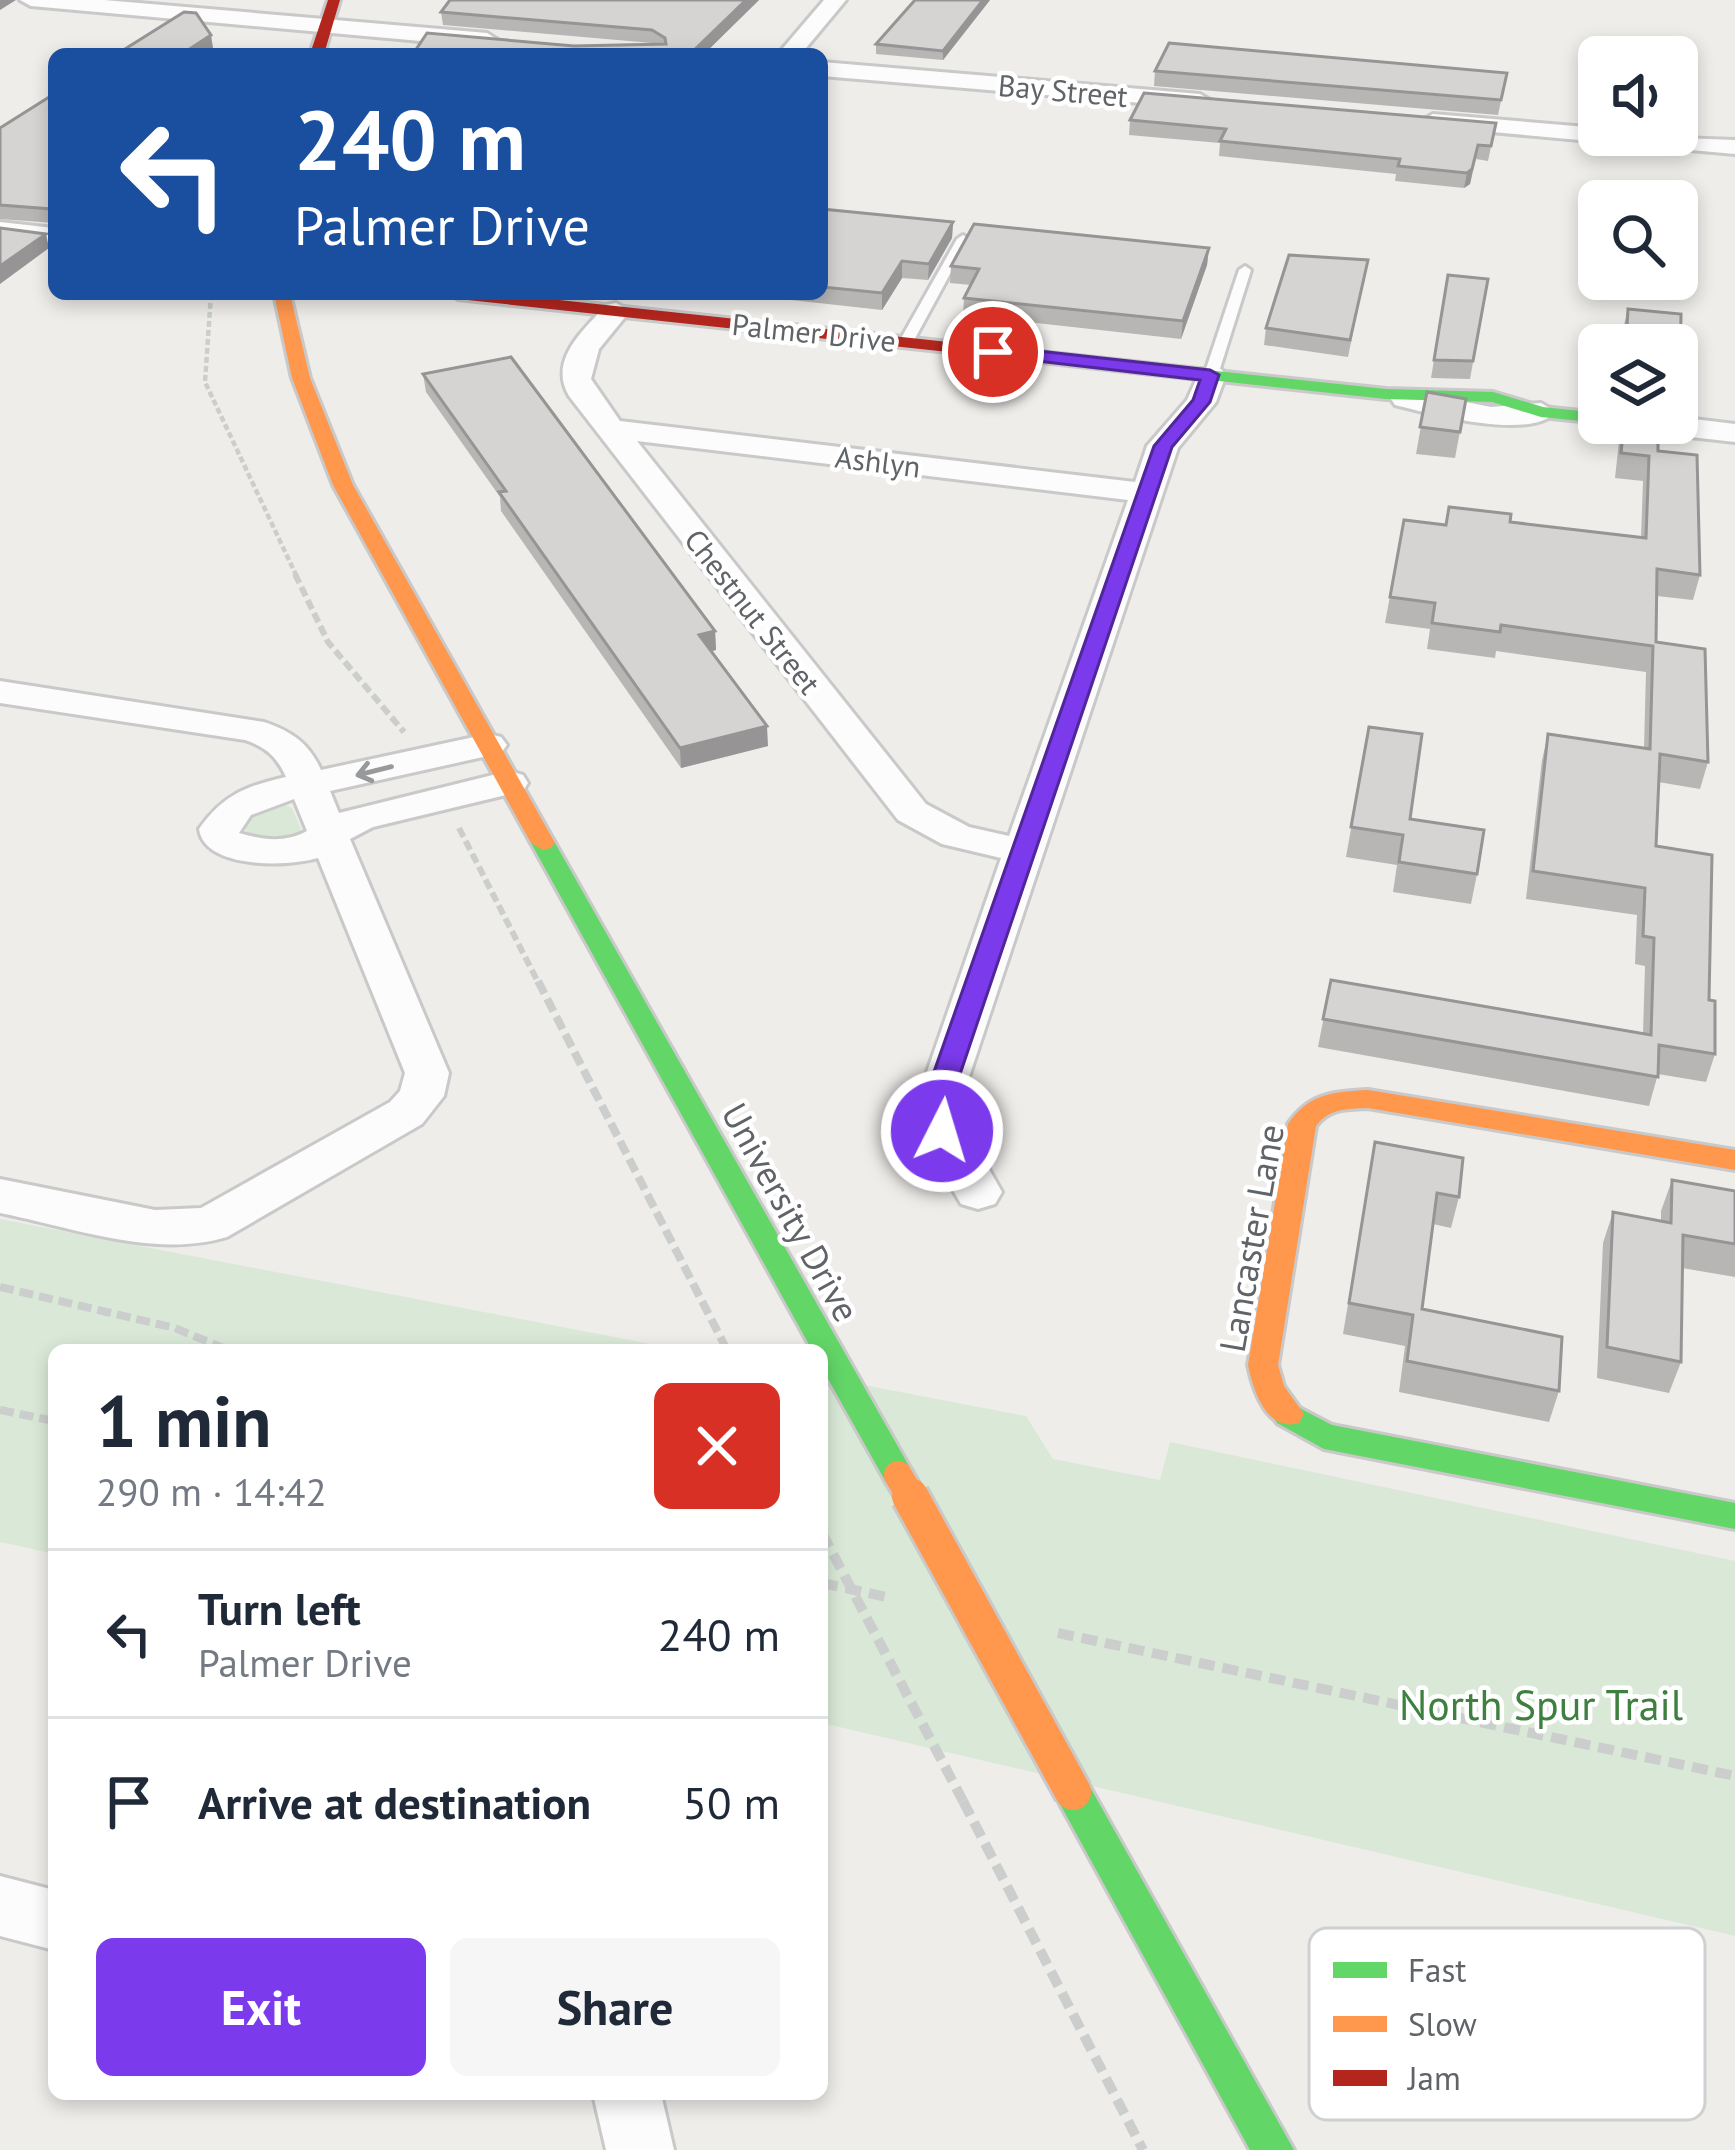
<!DOCTYPE html>
<html lang="en">
<head>
<meta charset="utf-8">
<style>
	:root { --surface:#fff; --page:#f6f6f7; --text:#1f2937; --muted:#747a83; --line:#e0e1e3; --accent:#7c3aed }
	body { margin:0; font-family:"PT Sans",sans-serif; background:var(--page); color:var(--text); height:100vh; display:flex; flex-direction:column; font-size:45px; white-space:nowrap }
	* { box-sizing:border-box; margin:0 }
	p { font-size:39px; color:var(--muted) }
	.icon { flex:none; width:66px; height:66px; fill:none; stroke:currentColor; stroke-width:2; stroke-linecap:round; stroke-linejoin:round }
	.map { position:relative; flex:1; overflow:hidden }
	.side { position:absolute; left:48px; top:1344px; width:780px; height:756px; display:flex; flex-direction:column; background:var(--surface); border-radius:18px; box-shadow:0 6px 18px #0003 }
	.side>* { flex:none }
	.guide { position:absolute; left:48px; top:48px; width:780px; height:252px; border-radius:18px; box-shadow:0 6px 18px #0003; background:#1a4fa0; color:#fff; overflow:hidden }
	.buttons { position:absolute; left:1578px; top:36px; display:grid; gap:24px }
	.buttons a { display:grid; place-items:center; width:120px; height:120px; border-radius:18px; background:var(--surface); box-shadow:0 6px 18px #0003; font-size:60px }
	.pin { position:absolute; display:grid; place-items:center; width:102px; height:102px; color:#fff; margin:-51px; border:6px solid #fff; border-radius:50%; box-shadow:0 3px 12px #0007 }
	.me { position:absolute; width:132px; margin:-66px; rotate:5deg; stroke-linejoin:round; filter:drop-shadow(0 0 9px #0008) }
	.turn { display:flex; align-items:center; gap:42px; height:252px; padding:0 48px; font-size:54px }
	.turn .icon { width:156px; height:156px; stroke-width:2.5 }
	.turn b { display:block; font-size:84px; line-height:102px }
	.round { display:grid; place-items:center; flex:none; width:126px; height:126px; border-radius:18px; background:var(--page) }
	.summary { display:flex; align-items:center; justify-content:space-between; height:204px; padding:0 48px }
	h1 { font-size:72px; font-weight:700; line-height:90px }
	.action { display:flex; gap:24px; margin-top:auto; padding:24px 48px }
	.action a { flex:1; height:138px; border-radius:18px; background:var(--accent); color:#fff; font-size:48px; font-weight:700; line-height:138px; text-align:center }
	.action a+a { background:var(--page); color:var(--text) }
	ul { padding:0; list-style:none }
	li { display:flex; align-items:center; gap:36px; height:168px; padding:0 48px; border-top:3px solid var(--line) }
	li div { flex:1 }
	li b { display:block; font-size:45px }
	li em { font-style:normal }
	.map>svg:first-child { display:block }
	.green { fill:#dae9d7 }
	.lines { fill:none; stroke-linecap:round; stroke-linejoin:round }
	.lane-casing { stroke:#c9c9c9; stroke-width:6 }
	.street-casing { stroke:#c9c9c9; stroke-width:6 }
	.fast-casing { stroke:#c9c9c9; stroke-width:6 }
	.slow-casing { stroke:#c9c9c9; stroke-width:6 }
	.jam-casing { stroke:#c9c9c9; stroke-width:6 }
	.path-far3 { stroke:#cbcecd; stroke-width:4.5; stroke-dasharray:6 3; stroke-linecap:butt }
	.path-far2 { stroke:#cbcecd; stroke-width:6; stroke-dasharray:10 4.5; stroke-linecap:butt }
	.path-far1 { stroke:#cbcecd; stroke-width:8; stroke-dasharray:14 6; stroke-linecap:butt }
	.path { stroke:#cbcecd; stroke-width:10; stroke-dasharray:16 8; stroke-linecap:butt }
	.lane { fill:#fdfcfc; fill-rule:evenodd }
	.street { fill:#fdfcfc; fill-rule:evenodd }
	.fast { fill:#63d668; fill-rule:evenodd }
	.slow { fill:#ff974d; fill-rule:evenodd }
	.jam { fill:#b3261e; fill-rule:evenodd }
	.slow-bridge-far1-casing { stroke:#c9c9c9; stroke-width:34; stroke-linecap:butt }
	.slow-bridge-casing { stroke:#c9c9c9; stroke-width:42; stroke-linecap:butt }
	.path-bridge { stroke:#cbcecd; stroke-width:10; stroke-dasharray:16 8; stroke-linecap:butt }
	.slow-bridge-far1 { stroke:#ff974d; stroke-width:28 }
	.slow-bridge { stroke:#ff974d; stroke-width:36 }
	.wall { fill:#b8b6b5 }
	.shaded-wall { fill:#969494 }
	.building { fill:#d6d4d3; stroke:#969494; stroke-width:3 }
	.oneway { stroke:#97999b }
	.route { fill:#7c3aed; stroke:#51269a; stroke-width:3 }
	.labels { text-anchor:middle; dominant-baseline:central; stroke-width:9; stroke-linejoin:round; paint-order:stroke }
	.far-street-label { font-size:30px; fill:#606367; stroke:#fff }
	.street-label { font-size:36px; fill:#606367; stroke:#fff }
	.near-park-label { font-size:42px; fill:#3e8040; stroke:#fff }
	.key { fill:#fff; stroke:#cfd0d1; stroke-width:3 }
	.key-label { font-size:33px; fill:#606367 }
</style>
</head>
<body>
<div class="map">
<svg width="1735" height="2150" viewBox="0 0 1735 2150">
	<rect width="100%" height="100%" fill="#efedea"/>
	<g class="green">
		<polygon points="282,803 292,808 301,829 298,835 282,840 248,835 244,826 249,813"/>
		<polygon points="0,1219 682,1350 54,1350 54,1554 0,1542"/>
		<polygon points="822,1377 1026,1416 1053,1459 1160,1480 1170,1442 1735,1561 1735,1936 822,1723"/>
	</g>
	<g class="lines">
		<g class="lane-casing">
			<g id="lane">
				<polygon points="963,235 969,239 913,342 901,345 899,342 957,239"/>
				<polygon points="1245,266 1251,270 1218,375 1206,378 1204,375 1239,270"/>
			</g>
		</g>
		<g class="street-casing">
			<g id="street">
				<polygon points="20,0 104,0 487,33 498,40 487,47 31,6"/>
				<polygon points="824,0 846,0 801,54 778,54"/>
				<polygon points="822,62 1200,94 1212,101 1200,108 822,76"/>
				<polygon points="1433,114 1599,128 1599,135 1735,140 1735,154 1425,126 1421,121"/>
				<polygon points="0,222 54,228 54,244 0,238"/>
				<path d="M616,303L630,311L599,349L591,379L620,421L1135,482L1147,446L1187,400L1201,369H1221L1226,375L1216,402L1178,448L966,1086V1129L1002,1192L995,1204L978,1209L961,1204L925,1142L917,1101L1001,858L942,844L898,820L569,396C548,360 583,331 606,305ZM637,441L1128,500L1009,836L969,827L926,804Z"/>
				<path d="M1406,390L1491,407L1541,403L1556,412C1530,441 1431,414 1395,405L1391,399Z"/>
				<polygon points="1677,417 1735,424 1735,442 1646,432 1631,423 1677,423"/>
				<path d="M0,681L264,722C291,731 309,743 321,770L488,734L501,737L507,745L501,753L330,791L339,813L509,771L523,775L528,783L523,791L373,827L350,839L449,1073L444,1096L422,1124L227,1237C155,1259 71,1227 0,1213V1179L155,1210L201,1208L390,1102L400,1091L405,1073L318,858C288,867 204,869 199,829C223,795 246,786 286,777C277,757 266,747 245,740L0,703ZM294,799L307,831C285,843 263,840 239,833L251,815Z"/>
				<polygon points="0,1876 54,1890 54,1950 0,1936"/>
				<polygon points="593,2094 661,2094 674,2150 606,2150"/>
			</g>
		</g>
		<g class="fast-casing">
			<g id="fast">
				<polygon points="1207,370 1386,389 1493,392 1543,407 1599,413 1601,423 1541,417 1492,402 1386,399 1201,379 1198,375"/>
				<polygon points="543,836 555,843 909,1466 914,1475 909,1484 898,1488 887,1484 822,1368 822,1350 812,1350 531,843"/>
				<polygon points="1288,1402 1332,1425 1735,1503 1735,1529 1324,1449 1277,1423 1272,1414 1277,1405"/>
				<polygon points="1073,1775 1086,1780 1294,2150 1250,2150 1060,1804 1055,1792 1060,1780"/>
			</g>
		</g>
		<g class="slow-casing">
			<g id="slow">
				<polygon points="274,294 290,294 310,378 353,485 555,843 551,848 543,850 531,843 333,485 292,378"/>
				<path d="M1368,1090L1735,1150V1170L1368,1108C1346,1109 1330,1108 1316,1126L1278,1365L1284,1386L1304,1414L1299,1423C1267,1433 1253,1390 1248,1365L1288,1124C1309,1093 1333,1092 1368,1090Z"/>
			</g>
		</g>
		<g class="jam-casing">
			<g id="jam">
				<polygon points="328,0 340,0 324,54 310,54"/>
				<polygon points="450,294 504,294 1207,370 1216,375 1207,380 458,299"/>
			</g>
		</g>
		<polyline class="path-far3" points="211,294 205,382 297,577"/>
		<g class="path-far2">
			<polyline points="295,574 328,642 404,732"/>
			<polyline points="459,828 539,984"/>
		</g>
		<g class="path-far1">
			<polyline points="538,981 727,1350"/>
			<polyline points="0,1287 175,1328 228,1350"/>
			<polyline points="0,1410 54,1421"/>
		</g>
		<g class="path">
			<polyline points="822,1583 891,1598"/>
			<polyline points="1058,1633 1735,1776"/>
			<polyline points="963,1801 1143,2150"/>
		</g>
		<use href="#lane" class="lane"/>
		<use href="#street" class="street"/>
		<use href="#fast" class="fast"/>
		<use href="#slow" class="slow"/>
		<use href="#jam" class="jam"/>
		<g class="slow-bridge-far1-casing">
			<polyline id="slow-bridge-far1" points="898,1475 912,1499"/>
		</g>
		<g class="slow-bridge-casing">
			<polyline id="slow-bridge" points="910,1496 1073,1792"/>
		</g>
		<polyline class="path-bridge" points="822,1533 963,1801"/>
		<use href="#slow-bridge-far1" class="slow-bridge-far1"/>
		<use href="#slow-bridge" class="slow-bridge"/>
	</g>
	<g class="wall">
		<polygon points="759,0 704,54 574,46 656,45 652,43 443,25 441,12"/>
		<polygon points="915,0 990,0 943,60 876,54 876,44"/>
		<polygon points="1155,71 1507,73 1498,115 1154,86"/>
		<polygon points="54,94 54,223 0,219 0,128"/>
		<polygon points="1130,120 1496,123 1488,161 1476,159 1470,184 1464,188 1395,181 1396,174 1219,156 1220,143 1129,135"/>
		<polygon points="822,209 953,222 952,238 928,280 902,278 882,310 736,294 822,294"/>
		<polygon points="1209,248 1207,265 1181,339 963,315 964,298 971,285 950,283 951,266"/>
		<polygon points="1368,260 1348,357 1264,345 1266,328"/>
		<polygon points="1448,275 1488,279 1470,379 1431,378"/>
		<polygon points="1628,309 1681,314 1680,370 1677,382 1677,345 1622,345 1622,332"/>
		<polygon points="423,374 715,631 716,650 711,651 768,746 681,768 501,511 500,497 426,392"/>
		<polygon points="1427,392 1466,399 1455,458 1416,454"/>
		<polygon points="1621,423 1658,423 1658,451 1700,575 1693,600 1657,596 1656,642 1708,762 1700,789 1658,782 1656,846 1709,1000 1715,1054 1706,1082 1658,1074 1649,1106 1318,1047 1331,980 1643,1034 1645,966 1635,964 1637,915 1526,899 1542,760 1548,734 1644,748 1646,672 1496,651 1495,658 1427,649 1430,629 1385,623 1404,520 1445,525 1449,507 1510,522 1641,538 1643,481 1615,478"/>
		<polygon points="1369,727 1410,819 1477,874 1471,904 1393,892 1397,865 1346,857"/>
		<polygon points="1375,1142 1459,1197 1451,1228 1433,1224 1422,1309 1559,1391 1549,1422 1399,1392 1405,1346 1343,1334"/>
		<polygon points="1672,1180 1735,1191 1735,1277 1682,1268 1681,1362 1669,1393 1597,1378 1603,1243 1613,1212 1661,1221 1661,1211"/>
	</g>
	<g class="shaded-wall">
		<polygon points="0,0 16,0 0,10"/>
		<polygon points="746,0 759,0 704,54 690,54"/>
		<polygon points="983,0 990,0 943,60 943,51"/>
		<polygon points="211,35 213,48 204,54 182,54"/>
		<polygon points="1478,145 1470,184 1464,188 1467,173"/>
		<polygon points="953,222 952,238 928,280 929,264"/>
		<polygon points="46,234 49,248 0,284 0,266"/>
		<polygon points="1209,248 1207,265 1181,339 1183,321"/>
		<polygon points="902,261 902,278 882,310 882,293"/>
		<polygon points="715,631 716,650 700,654 699,635"/>
		<polygon points="767,726 768,746 681,768 680,748"/>
	</g>
	<g class="building">
		<polygon points="450,0 746,0 690,54 413,54 427,33 574,46 666,44 665,38 652,30 441,12"/>
		<polygon points="915,0 983,0 943,51 876,44"/>
		<polygon points="184,12 196,13 211,35 182,54 117,54"/>
		<polygon points="1169,43 1507,73 1501,100 1155,71"/>
		<polygon points="1144,93 1496,123 1491,146 1478,145 1472,169 1467,173 1398,166 1400,159 1220,141 1226,129 1130,120"/>
		<polygon points="54,94 54,222 51,209 0,205 0,128"/>
		<polygon points="822,209 953,222 929,264 902,261 882,293 822,287"/>
		<polygon points="974,224 1209,248 1183,321 964,298 979,269 951,266"/>
		<polygon points="0,228 46,234 0,266"/>
		<polygon points="1289,255 1368,260 1350,340 1266,328"/>
		<polygon points="1448,275 1488,279 1473,361 1434,360"/>
		<polygon points="1628,309 1681,314 1680,370 1677,369 1677,345 1626,345"/>
		<polygon points="511,357 715,631 699,635 767,726 680,748 499,492 506,491 423,374"/>
		<polygon points="1427,392 1466,399 1460,432 1420,427"/>
		<polygon points="1624,423 1658,423 1658,451 1697,455 1700,575 1657,569 1656,642 1705,649 1708,762 1660,754 1656,846 1712,855 1709,1000 1715,1001 1715,1054 1659,1045 1658,1077 1323,1019 1331,980 1651,1035 1654,938 1643,936 1645,888 1533,871 1548,734 1650,749 1653,646 1501,625 1500,632 1432,623 1435,603 1390,597 1404,520 1446,525 1449,507 1511,514 1510,522 1646,538 1649,456 1621,453"/>
		<polygon points="1369,727 1422,734 1410,819 1484,830 1477,874 1399,862 1403,835 1351,827"/>
		<polygon points="1375,1142 1463,1158 1459,1197 1437,1193 1422,1309 1562,1337 1559,1391 1407,1361 1413,1315 1349,1303"/>
		<polygon points="1672,1180 1735,1191 1735,1244 1683,1235 1681,1362 1607,1347 1613,1212 1671,1223"/>
	</g>
	<defs><path id="oneway-shaft" d="M-6 0H5M1.5-3L5.5 0L1.5 3" fill="none" stroke-width="1.6" stroke-linecap="round" stroke-linejoin="round" transform="scale(3)"/></defs>
	<use class="oneway" href="#oneway-shaft" transform="translate(374 771) rotate(166)"/>
	<polygon class="route" points="993,346 1210,370 1219,375 1210,402 1172,447 956,1086 952,1100 956,1131 942,1141 928,1131 925,1100 929,1086 1154,446 1193,400 1200,380 987,355 987,348"/>
	<g class="labels">
		<g class="far-street-label">
			<text transform="translate(1063 90) rotate(5)">Bay Street</text>
			<text transform="translate(814 332) rotate(6)">Palmer Drive</text>
			<text transform="translate(878 461) rotate(7)">Ashlyn</text>
			<text transform="translate(753 611) rotate(52)">Chestnut Street</text>
		</g>
		<g class="street-label">
			<text transform="translate(791 1212) rotate(61)">University Drive</text>
			<text transform="translate(1251 1238) rotate(-80)">Lancaster Lane</text>
		</g>
		<g class="near-park-label">
			<text x="1541" y="1704">North Spur Trail</text>
		</g>
	</g>
	<rect x="1309" y="1928" width="396" height="192" rx="18" class="key"/>
	<rect x="1333" y="1962" width="54" height="16" fill="#63d668"/>
	<rect x="1333" y="2016" width="54" height="16" fill="#ff974d"/>
	<rect x="1333" y="2070" width="54" height="16" fill="#b3261e"/>
	<g class="key-label">
		<text x="1408" y="1982">Fast</text>
		<text x="1408" y="2036">Slow</text>
		<text x="1408" y="2090">Jam</text>
	</g>
</svg>
<div class="buttons">
<a><svg class="icon" aria-label="sound" viewBox="0 0 24 24"><path d="M4 9h4l5-4v14l-5-4H4zM17 9q2 3 0 6"/></svg></a>
<a><svg class="icon" aria-label="search" viewBox="0 0 24 24"><circle cx="10" cy="10" r="6"/><path d="M15 15l6 6"/></svg></a>
<a><svg class="icon" aria-label="layers" viewBox="0 0 24 24"><path d="M12 4l9 5-9 5-9-5zM3 14l9 5 9-5"/></svg></a>
</div>
<div class="pin" style="left:993px;top:352px;background:#d93025"><svg class="icon" aria-label="arrive" viewBox="0 0 24 24"><path d="M6 21V4h12l-3 4 3 4H6"/></svg></div>
<svg class="me" style="left:942px;top:1131px" viewBox="-20 -20 40 40"><circle r="17" fill="#7c3aed" stroke="#fff" stroke-width="3"/><path d="M0-11L8 9 0 5-8 9z" fill="#fff"/></svg>
<div class="guide">
<div class="turn"><svg class="icon" aria-label="left" viewBox="0 0 24 24"><path d="M17 20v-9H6M10 6l-5 5 5 5"/></svg><div><b>240 m</b>Palmer Drive</div></div>
</div>
<section class="side">
<div class="summary"><div><h1>1 min</h1><p>290 m · 14:42</p></div><a class="round" style="background:#d93025;color:#fff"><svg class="icon" aria-label="close" viewBox="0 0 24 24"><path d="M6 6l12 12M18 6L6 18"/></svg></a></div>
<ul>
<li><svg class="icon" aria-label="left" viewBox="0 0 24 24"><path d="M17 20v-9H6M10 6l-5 5 5 5"/></svg><div><b>Turn left</b><p>Palmer Drive</p></div><em>240 m</em></li>
<li><svg class="icon" aria-label="arrive" viewBox="0 0 24 24"><path d="M6 21V4h12l-3 4 3 4H6"/></svg><div><b>Arrive at destination</b></div><em>50 m</em></li>
</ul>
<div class="action"><a>Exit</a><a>Share</a></div>
</section>
</div>
</body>
</html>
